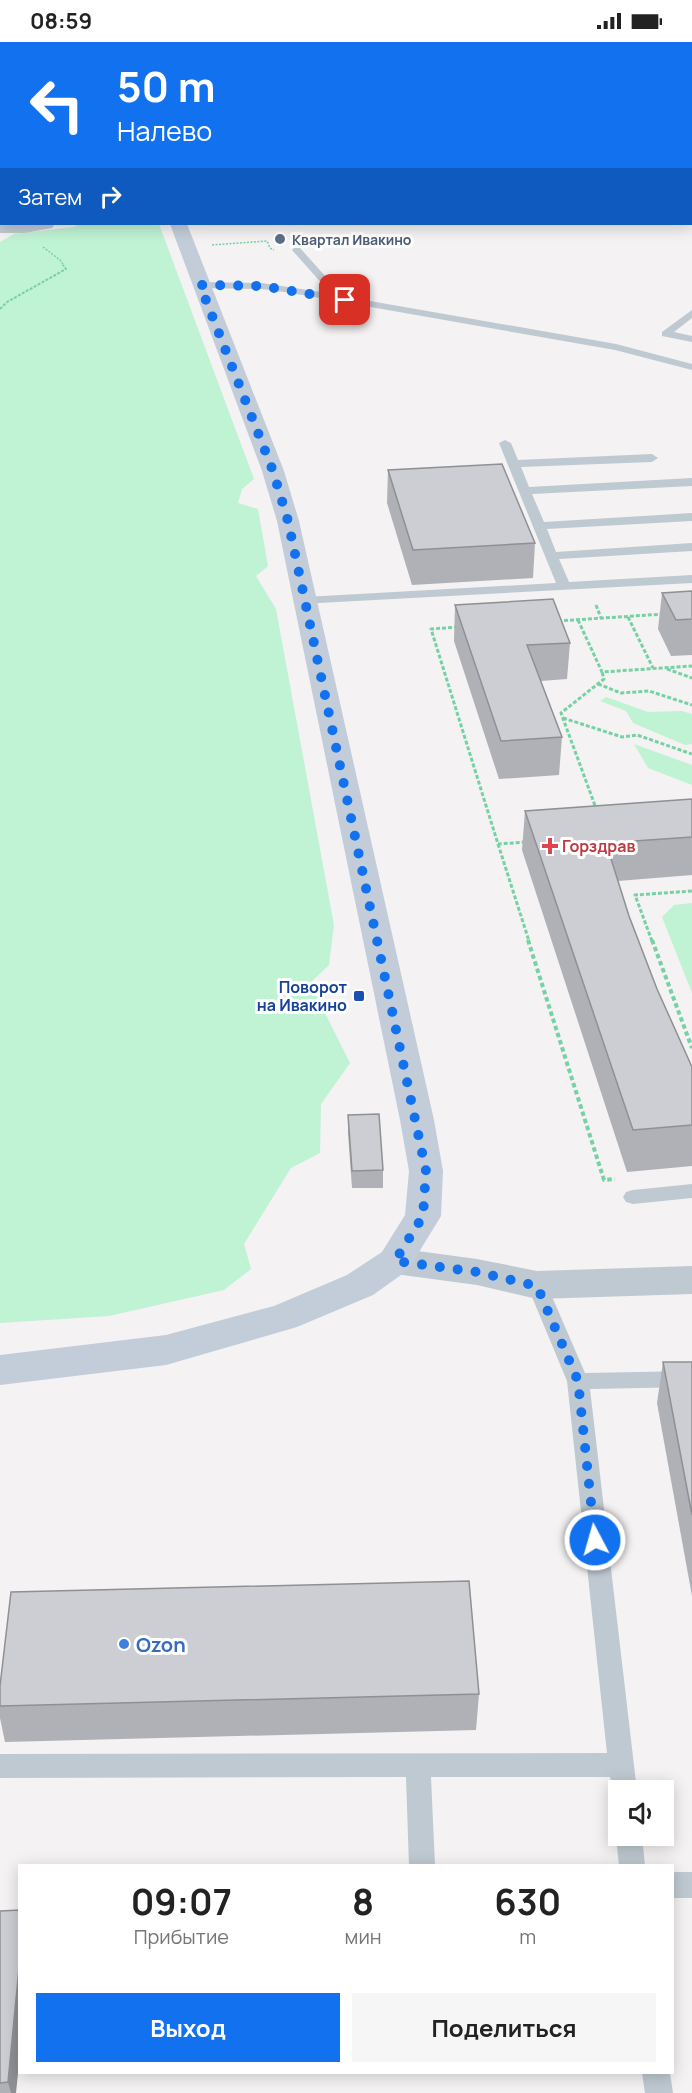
<!DOCTYPE html>
<html lang="ru">
<head>
<meta charset="utf-8">
<style>
	:root { --surface:#fff; --page:#f6f6f6; --text:#222; --muted:#767676; --accent:#1271ee }
	body { margin:0; font-family:Manrope,sans-serif; background:var(--page); color:var(--text); height:100vh; display:flex; flex-direction:column; font-size:22px; white-space:nowrap }
	* { box-sizing:border-box; margin:0 }
	p { font-size:20px; color:var(--muted) }
	.icon { flex:none; width:33px; height:33px; fill:none; stroke:currentColor; stroke-width:2; stroke-linecap:round; stroke-linejoin:round }
	.map { position:relative; flex:1; overflow:hidden }
	.side { position:absolute; left:18px; top:1822px; width:656px; height:210px; display:flex; flex-direction:column; background:var(--surface); border-radius:0px; box-shadow:0 3px 15px #0003 }
	.side>* { flex:none }
	.hud { position:absolute; left:0px; top:0px; width:693px; height:183px; box-shadow:0 3px 15px #0003; background:#1271ee; color:#fff; overflow:hidden }
	.controls { position:absolute; left:608px; top:1738px; display:grid; gap:12px }
	.controls a { display:grid; place-items:center; width:66px; height:66px; border-radius:0px; background:var(--surface); box-shadow:0 3px 15px #0003; font-size:30px }
	.pin { position:absolute; display:grid; place-items:center; width:51px; height:51px; color:#fff; margin:-26px; border-radius:12px; box-shadow:0 3px 9px #0006 }
	.me { position:absolute; width:66px; margin:-33px; rotate:354deg; stroke-linejoin:round; filter:drop-shadow(0 0 4px #0008) }
	.turn { display:flex; align-items:center; gap:21px; height:126px; padding:0 18px; font-size:27px }
	.turn .icon { width:78px; height:78px; stroke-width:2.5 }
	.turn b { display:block; font-size:42px; line-height:51px }
	.then { display:flex; align-items:center; height:57px; padding:0 18px; background:#0003; gap:12px; font-size:22px }
	.eta { display:flex; justify-content:space-evenly; align-items:center; height:102px; text-align:center }
	.eta b { font-size:36px; font-weight:700; line-height:42px }
	.button { display:flex; gap:12px; margin-top:auto; padding:12px 18px }
	.button a { flex:1; height:69px; border-radius:0px; background:var(--accent); color:#fff; font-size:24px; font-weight:700; line-height:69px; text-align:center }
	.button a+a { background:var(--page); color:var(--text) }
	.status { display:flex; justify-content:space-between; align-items:center; height:42px; padding:0 30px; background:var(--surface); direction:ltr }
	.status svg { height:16px; fill:currentColor }
	.map>svg:first-child { display:block }
	.green { fill:#c0f2d4 }
	.lines { fill:none; stroke-linecap:round; stroke-linejoin:round }
	.path-far3 { stroke:#76d2a5; stroke-width:1.5; stroke-dasharray:2 1.5; stroke-linecap:butt }
	.path-far2 { stroke:#76d2a5; stroke-width:2; stroke-dasharray:3 1.5; stroke-linecap:butt }
	.path-far1 { stroke:#76d2a5; stroke-width:3; stroke-dasharray:4 2; stroke-linecap:butt }
	.path { stroke:#76d2a5; stroke-width:4; stroke-dasharray:4.5 3; stroke-linecap:butt }
	.service { fill:#bfc9d1; fill-rule:evenodd }
	.minor { fill:#bfc9d1; fill-rule:evenodd }
	.secondary { fill:#c2cdd9; fill-rule:evenodd }
	.wall { fill:#afb1b6 }
	.shaded-wall { fill:#8f9094 }
	.building { fill:#ccced4; stroke:#8f9094; stroke-width:1.5 }
	.route { stroke:#1271ee; stroke-width:10; stroke-dasharray:0 18 }
	.service-dot { fill:#5c6f8a; stroke:#fff; stroke-width:2 }
	.health-dot { fill:#e0444e; stroke:#fff; stroke-width:2 }
	.transit-dot { fill:#1a4fb4; stroke:#fff; stroke-width:2 }
	.shop-dot { fill:#3f7fe0; stroke:#fff; stroke-width:2 }
	.labels { text-anchor:middle; dominant-baseline:central; stroke-width:6; stroke-linejoin:round; paint-order:stroke }
	.far-service-label { font-size:14px; font-weight:bold; fill:#4e5e75; stroke:#fff; text-anchor:start }
	.health-label { font-size:16px; font-weight:bold; fill:#be3a42; stroke:#fff; text-anchor:start }
	.transit-label { font-size:16px; font-weight:bold; fill:#164399; stroke:#fff; text-anchor:end }
	.near-shop-label { font-size:20px; font-weight:bold; fill:#366cbe; stroke:#fff; text-anchor:start }
</style>
</head>
<body>
<div class="status"><b>08:59</b><svg viewBox="0 0 49 12"><path d="M0 12V9h3v3zM5 12V6h3v6zM10 12V3h3v9zM15 12V0h3v12zM26 1h20v11H26zM47 4h2v5h-2z"/></svg></div>
<div class="map">
<svg width="692" height="2051" viewBox="0 0 692 2051">
	<rect width="100%" height="100%" fill="#f4f2f2"/>
	<g class="green">
		<polygon points="78,182 159,182 254,437 242,447 238,461 258,467 268,524 256,534 276,567 334,883 329,923 310,941 350,1021 321,1062 320,1111 291,1126 244,1202 251,1227 224,1248 109,1274 0,1281 0,200 14,192 74,185"/>
		<polygon points="606,655 648,670 682,669 692,672 692,702 685,703 633,681 626,669 600,659"/>
		<polygon points="634,702 692,723 692,743 648,726"/>
		<polygon points="692,861 692,951 662,875 674,863"/>
	</g>
	<g class="lines">
		<g class="path-far3">
			<polyline points="212,203 267,199 270,206 274,208"/>
			<polyline points="43,205 60,218 64,224"/>
		</g>
		<polyline class="path-far2" points="0,267 7,260 66,227 63,223"/>
		<g class="path-far1">
			<polyline points="596,563 601,576"/>
			<polyline points="628,575 653,626"/>
			<polyline points="578,578 602,630 692,624"/>
			<polyline points="558,579 664,572"/>
			<polyline points="458,585 431,587 498,802 526,800"/>
			<polyline points="667,627 692,636"/>
			<polyline points="598,642 621,651 649,649 692,663"/>
			<polyline points="563,676 622,695 637,693 692,712"/>
			<polyline points="597,769 561,671 604,637 602,630"/>
			<polyline points="498,802 529,899"/>
			<polyline points="652,899 635,853 692,849"/>
		</g>
		<g class="path">
			<polyline points="528,898 604,1138 615,1137"/>
			<polyline points="652,898 692,1006"/>
		</g>
		<g class="service">
			<polygon points="294,206 300,206 335,245 330,252 616,302 692,322 692,328 615,308 291,251 262,247 200,246 195,243 200,240 262,241 321,250 325,245 292,208"/>
			<polygon points="692,268 692,276 674,290 692,294 692,300 662,294 662,290"/>
			<polygon points="505,398 511,401 518,418 652,412 658,416 652,420 521,425 529,445 692,436 692,444 532,452 544,480 692,471 692,479 547,487 556,510 692,501 692,509 559,517 569,540 692,533 692,541 300,562 298,559 300,556 305,555 556,541 499,401"/>
			<polygon points="692,1142 692,1156 633,1162 626,1160 623,1155 626,1150 633,1148"/>
			<polygon points="537,1236 544,1238 547,1243 585,1331 692,1329 692,1345 590,1347 637,1749 618,1749 618,1758 615,1757 610,1735 431,1735 435,1824 409,1824 406,1735 0,1736 0,1712 607,1711 567,1339 527,1243 530,1238"/>
			<polygon points="618,1790 618,1794 642,1794 645,1824 619,1824 616,1794"/>
			<rect x="672" y="1830" width="20" height="26"/>
			<polygon points="642,2031 670,2031 673,2051 645,2051"/>
		</g>
		<g class="minor">
			<polygon points="255,0 315,0 253,2"/>
			<rect x="0" y="87" width="2" height="10"/>
			<polygon points="0,181 2,182 55,182 52,186 25,191 0,191"/>
			<polygon points="395,1206 477,1217 537,1229 692,1224 692,1252 537,1257 477,1243 395,1232 382,1228 377,1219 382,1210"/>
		</g>
		<g class="secondary">
			<polygon points="118,0 132,0 133,2 119,2"/>
			<polygon points="170,182 187,182 284,429 299,479 434,1078 443,1129 441,1174 408,1228 373,1253 297,1285 166,1323 0,1343 0,1313 166,1293 274,1264 347,1233 382,1210 405,1173 409,1129 400,1078 277,479 262,429"/>
		</g>
	</g>
	<g class="wall">
		<polygon points="627,0 692,0 692,20 692,2 629,2"/>
		<polygon points="388,428 535,501 533,536 412,543 387,461"/>
		<polygon points="692,549 692,613 671,614 658,587 662,551"/>
		<polygon points="455,563 570,601 567,637 541,639 562,695 559,733 499,737 454,599"/>
		<polygon points="692,757 692,833 618,839 629,874 657,947 692,1025 692,1124 627,1130 522,808 525,769"/>
		<polygon points="348,1073 383,1128 383,1146 352,1146 348,1091"/>
		<polygon points="663,1320 692,1320 692,1554 657,1361"/>
		<polygon points="0,1644 479,1652 476,1688 5,1700 0,1676"/>
		<polygon points="0,1869 16,2051 0,2051"/>
	</g>
	<polygon class="shaded-wall" points="20,1916 20,2012 16,2051 11,2051 8,2040"/>
	<g class="building">
		<polygon points="293,0 344,0 345,2 293,2"/>
		<polygon points="406,0 469,0 470,2 407,2"/>
		<polygon points="639,0 692,0 692,11 692,2 641,2"/>
		<polygon points="502,422 535,501 413,508 388,428"/>
		<polygon points="692,549 692,577 676,578 662,551"/>
		<polygon points="553,557 570,601 527,603 562,695 501,699 455,563"/>
		<polygon points="692,757 692,795 606,801 629,874 657,947 692,1025 692,1083 633,1088 525,769"/>
		<polygon points="379,1072 383,1128 352,1129 348,1073"/>
		<polygon points="663,1320 692,1320 692,1473"/>
		<polygon points="469,1539 479,1652 0,1664 0,1644 11,1550"/>
		<polygon points="20,1868 20,1916 8,2040 0,2041 0,1869"/>
	</g>
	<g class="lines">
		<polyline class="route" points="345,258 262,244 200,243 273,429 288,479 426,1129 423,1174 395,1219 477,1230 537,1244 578,1339 595,1498"/>
	</g>
	<circle class="service-dot" cx="280" cy="197" r="6"/>
	<path class="health-dot" d="M547 795h6v6h6v6h-6v6h-6v-6h-6v-6h6z"/>
	<rect class="transit-dot" x="353" y="948" width="12" height="12" rx="3"/>
	<circle class="shop-dot" cx="124" cy="1602" r="6"/>
	<g class="labels">
		<g class="far-service-label">
			<text x="292" y="197">Квартал Ивакино</text>
		</g>
		<g class="health-label">
			<text x="562" y="804">Горздрав</text>
		</g>
		<g class="transit-label">
			<text x="347" y="945">Поворот<tspan x="347" dy="18">на Ивакино</tspan></text>
		</g>
		<g class="near-shop-label">
			<text x="136" y="1602">Ozon</text>
		</g>
	</g>
</svg>
<div class="controls">
<a><svg class="icon" aria-label="sound" viewBox="0 0 24 24"><path d="M4 9h4l5-4v14l-5-4H4zM17 9q2 3 0 6"/></svg></a>
</div>
<div class="pin" style="left:345px;top:258px;background:#d93025"><svg class="icon" aria-label="arrive" viewBox="0 0 24 24"><path d="M6 21V4h12l-3 4 3 4H6"/></svg></div>
<svg class="me" style="left:595px;top:1498px" viewBox="-20 -20 40 40"><circle r="17" fill="#1271ee" stroke="#fff" stroke-width="3"/><path d="M0-11L8 9 0 5-8 9z" fill="#fff"/></svg>
<div class="hud">
<div class="turn"><svg class="icon" aria-label="left" viewBox="0 0 24 24"><path d="M17 20v-9H6M10 6l-5 5 5 5"/></svg><div><b>50 m</b>Налево</div></div>
<div class="then">Затем<svg class="icon" aria-label="right" viewBox="0 0 24 24"><path d="M7 20v-9h11M14 6l5 5-5 5"/></svg></div>
</div>
<section class="side">
<div class="eta">
<div><b>09:07</b><p>Прибытие</p></div>
<div><b>8</b><p>мин</p></div>
<div><b>630</b><p>m</p></div>
</div>
<div class="button"><a>Выход</a><a>Поделиться</a></div>
</section>
</div>
</body>
</html>
